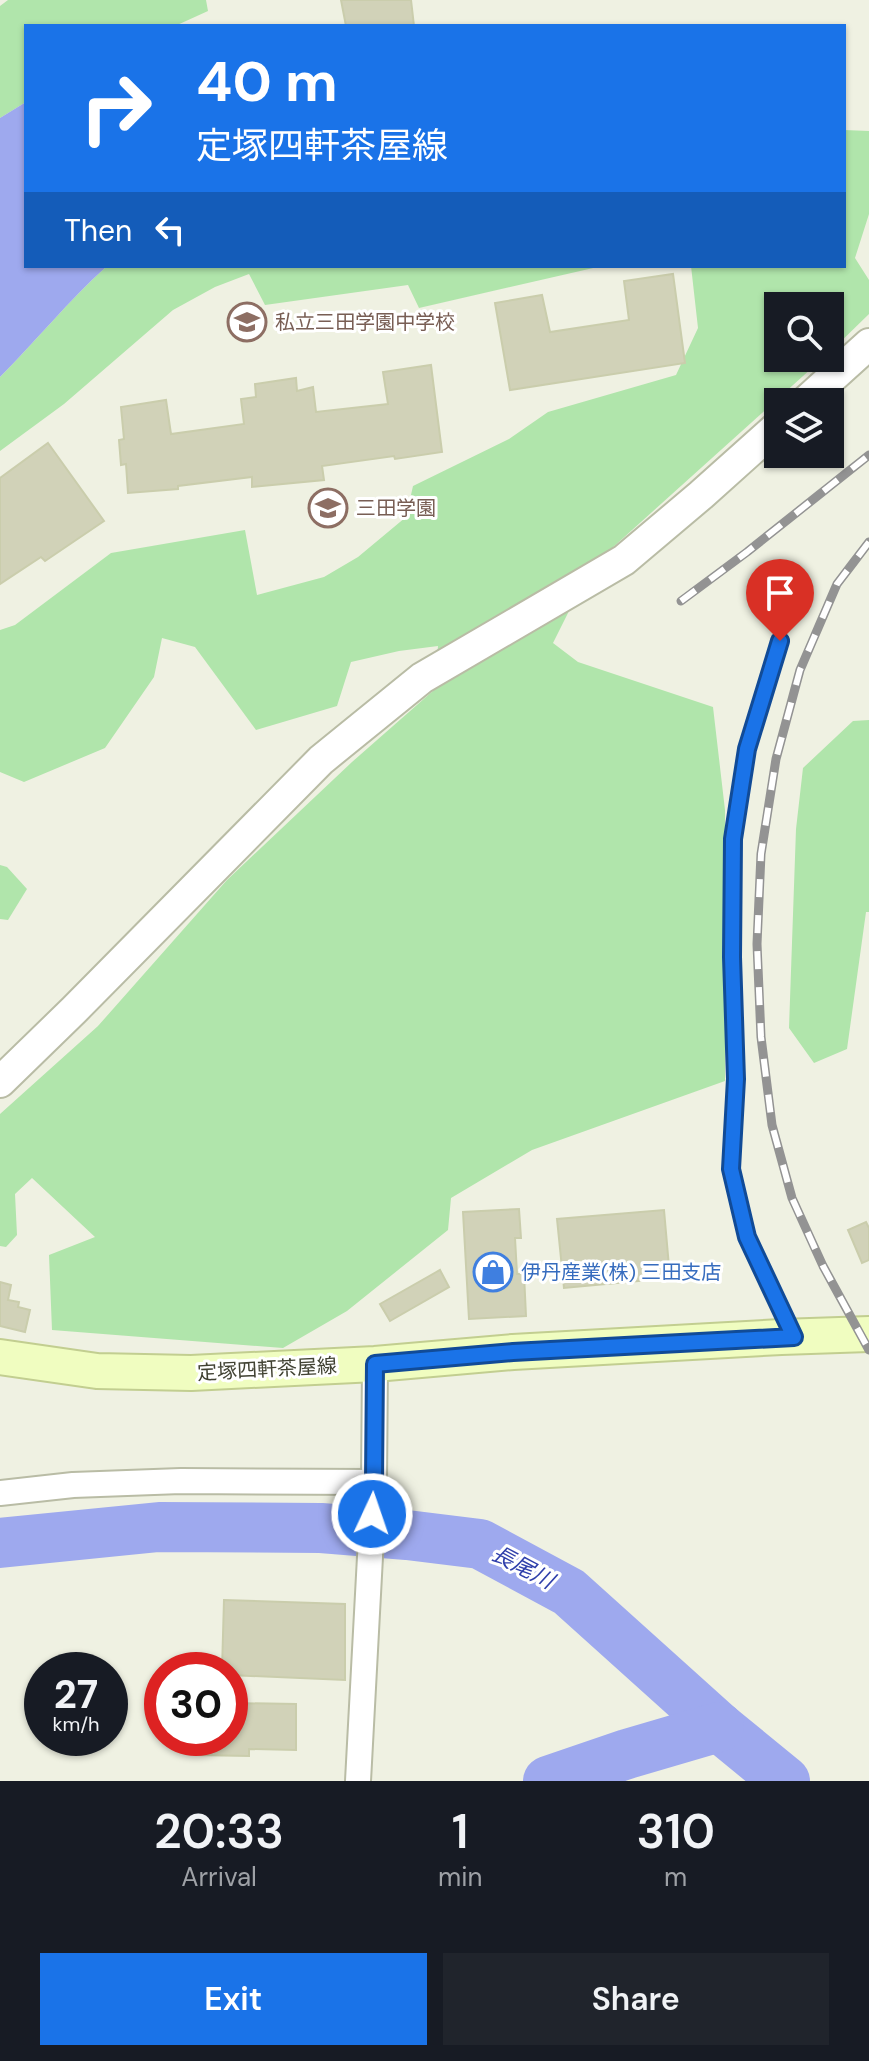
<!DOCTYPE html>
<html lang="en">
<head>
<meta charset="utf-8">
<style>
	:root { --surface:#171b24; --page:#20242c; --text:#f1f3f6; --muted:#9ea1a6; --accent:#1a73e8 }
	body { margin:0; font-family:"DM Sans","Noto Sans JP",sans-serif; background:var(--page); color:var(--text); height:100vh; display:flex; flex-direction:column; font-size:30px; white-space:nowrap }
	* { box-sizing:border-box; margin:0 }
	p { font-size:26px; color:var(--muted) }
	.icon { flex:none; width:44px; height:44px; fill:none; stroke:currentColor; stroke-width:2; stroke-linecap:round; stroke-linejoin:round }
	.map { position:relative; height:1781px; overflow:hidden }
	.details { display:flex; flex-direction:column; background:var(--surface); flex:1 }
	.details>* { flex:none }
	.hud { position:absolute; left:24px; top:24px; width:822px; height:244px; border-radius:0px; box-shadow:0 2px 6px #0004; background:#1a73e8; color:#fff; overflow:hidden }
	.buttons { position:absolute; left:764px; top:292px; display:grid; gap:16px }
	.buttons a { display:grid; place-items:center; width:80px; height:80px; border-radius:0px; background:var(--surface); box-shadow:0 2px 6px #0004; font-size:40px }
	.speed { position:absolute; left:24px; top:1652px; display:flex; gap:16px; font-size:40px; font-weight:700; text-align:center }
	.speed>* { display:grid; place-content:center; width:104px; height:104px; border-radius:50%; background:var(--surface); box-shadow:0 2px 6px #0004; line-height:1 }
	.speed small { font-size:20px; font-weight:400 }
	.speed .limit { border:12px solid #d22; background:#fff; color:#111 }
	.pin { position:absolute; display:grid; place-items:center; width:68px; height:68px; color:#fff; margin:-82px -34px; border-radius:50% 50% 50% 0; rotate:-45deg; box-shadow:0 0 8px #0007 }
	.pin .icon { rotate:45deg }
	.me { position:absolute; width:88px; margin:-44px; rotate:3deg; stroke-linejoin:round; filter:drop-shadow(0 0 6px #0008) }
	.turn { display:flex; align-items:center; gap:28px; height:168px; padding:0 40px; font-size:36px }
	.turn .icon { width:104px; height:104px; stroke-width:2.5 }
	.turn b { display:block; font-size:56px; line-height:68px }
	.then { display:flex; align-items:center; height:76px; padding:0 40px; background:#0003; gap:16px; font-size:30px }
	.eta { display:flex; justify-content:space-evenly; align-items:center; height:136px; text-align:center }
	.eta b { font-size:48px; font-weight:600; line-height:56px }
	.button { display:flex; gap:16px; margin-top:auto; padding:16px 40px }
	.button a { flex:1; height:92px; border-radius:0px; background:var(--accent); color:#fff; font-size:32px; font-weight:600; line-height:92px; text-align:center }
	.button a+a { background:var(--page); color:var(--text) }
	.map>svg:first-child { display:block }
	.green { fill:#b0e5ab }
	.water { fill:#9ea9ee }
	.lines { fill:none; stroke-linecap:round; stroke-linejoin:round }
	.river { stroke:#9ea9ee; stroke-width:50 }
	.building { fill:#d1d2b8; stroke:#cacdac; stroke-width:2 }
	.service-casing { stroke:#b9bca5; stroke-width:16 }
	.minor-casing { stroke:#b9bca5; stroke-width:28 }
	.tertiary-casing { stroke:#b9bca5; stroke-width:34 }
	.secondary-casing { stroke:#c2ce90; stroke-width:38 }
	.service { stroke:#fff; stroke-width:12 }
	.minor { stroke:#fff; stroke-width:24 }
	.tertiary { stroke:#fff; stroke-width:30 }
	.secondary { stroke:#f0fdc0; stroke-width:34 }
	.rail-casing { stroke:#939393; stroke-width:9 }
	.rail { stroke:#fff; stroke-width:6; stroke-dasharray:18; stroke-linecap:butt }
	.route-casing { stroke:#114b97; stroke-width:20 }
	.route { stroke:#1a73e8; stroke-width:14 }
	.labels { text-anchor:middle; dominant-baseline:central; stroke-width:6; stroke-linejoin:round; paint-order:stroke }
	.education-label { font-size:20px; fill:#785e54; stroke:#fff; text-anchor:start }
	.shop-label { font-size:20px; fill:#366cbe; stroke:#fff; text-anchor:start }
	.street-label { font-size:20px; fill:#414233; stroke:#fff }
	.water-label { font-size:22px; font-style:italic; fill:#2f3fab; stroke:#fff }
</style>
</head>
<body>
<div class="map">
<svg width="869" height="1781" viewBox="0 0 869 1781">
	<rect width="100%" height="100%" fill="#eff1e2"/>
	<g class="green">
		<polygon points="8,0 206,0 208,11 175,26 26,26 26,102 0,118 0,6"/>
		<polygon points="844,130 869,131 869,214 855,258 869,280 869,314 830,352 830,306 778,306 778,358 823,358 591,567 553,643 578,662 713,707 725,810 725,1081 532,1150 451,1198 448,1230 347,1311 283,1348 52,1330 49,1255 95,1237 32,1178 15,1194 17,1235 6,1247 0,1246 0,1114 98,1026 227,880 352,762 434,690 438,646 399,651 351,662 337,706 256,730 195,647 162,638 154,677 105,748 24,782 0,772 0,630 15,625 111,553 245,530 257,595 324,577 358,557 406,517 413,486 509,439 548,412 676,375 698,328 691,266 844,266"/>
		<path d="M107,266H602L419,308L408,285L265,305L249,274L215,287L173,310L64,404L0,451V377C37,340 69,300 107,266Z"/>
		<polygon points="869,720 869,912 866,912 847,1049 814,1063 789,1028 796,829 803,768 853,721"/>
		<polygon points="0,865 7,867 27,889 8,920 0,919"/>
	</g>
	<path class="water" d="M26,102V266H107C69,300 37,340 0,377V118Z"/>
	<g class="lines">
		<g class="river">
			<polyline points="0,1543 159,1527 321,1528 407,1535 480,1544 569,1592 719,1727 785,1781"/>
			<polyline points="548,1781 627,1754 719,1727"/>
		</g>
	</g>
	<g class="building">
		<polygon points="341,0 411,0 414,26 346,26"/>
		<polygon points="673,274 685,363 510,390 495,303 542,295 550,332 629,320 624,281"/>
		<polygon points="431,365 442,452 395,459 394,456 322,466 324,480 252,487 252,477 178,486 178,489 128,493 126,464 121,465 119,440 124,439 121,407 166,400 171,434 244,424 241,399 256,397 255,384 296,378 297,391 313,387 316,412 388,404 383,372"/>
		<polygon points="48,443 104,521 45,561 41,557 0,584 0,478"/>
		<polygon points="519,1209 521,1238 515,1238 517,1274 524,1274 526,1316 469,1319 463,1212"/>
		<polygon points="664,1210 670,1278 564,1288 557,1219"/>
		<polygon points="866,1222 869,1228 869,1260 862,1263 848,1230"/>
		<polygon points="440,1270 449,1287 390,1321 380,1304"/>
		<polygon points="0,1282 11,1285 8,1300 19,1302 18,1307 30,1310 25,1332 0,1326"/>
		<polygon points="224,1600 345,1604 345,1680 230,1675 230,1670 222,1670"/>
		<polygon points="230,1703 296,1704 296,1750 249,1749 249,1756 194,1755 195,1738 230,1738"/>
	</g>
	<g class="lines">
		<g class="service-casing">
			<polyline id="service" points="780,641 747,749 733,839 732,957 736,1079 731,1169 747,1237 793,1334"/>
		</g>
		<g class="minor-casing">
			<g id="minor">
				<polyline points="0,1493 73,1485 181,1481 374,1482"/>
				<polyline points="358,1781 374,1482 375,1364"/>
			</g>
		</g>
		<g class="tertiary-casing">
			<g id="tertiary">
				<polyline points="805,402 869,344"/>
				<polyline points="0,1082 74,1010 321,760 422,678 624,560 701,495 778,426"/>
			</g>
		</g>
		<g class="secondary-casing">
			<polyline id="secondary" points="0,1357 97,1371 191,1373 375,1364 513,1352 781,1337 869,1334"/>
		</g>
		<use href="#service" class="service"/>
		<use href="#minor" class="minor"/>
		<use href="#tertiary" class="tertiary"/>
		<use href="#secondary" class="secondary"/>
		<g class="rail-casing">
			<g id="rail">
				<polyline points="869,542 837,584 800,670 776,759 761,854 757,944 761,1037 772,1125 792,1198 823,1266 869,1350"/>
				<polyline points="681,601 747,552 869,455"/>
			</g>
		</g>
		<use href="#rail" class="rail"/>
	</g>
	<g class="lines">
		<g class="route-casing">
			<polyline id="route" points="372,1514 374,1482 375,1364 513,1352 794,1337 747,1237 731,1169 736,1079 732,957 733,839 747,749 780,641"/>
		</g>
		<use href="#route" class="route"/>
	</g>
	<defs>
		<g id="school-ring" transform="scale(2)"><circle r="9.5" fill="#fff" stroke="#8d6e63" stroke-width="1.5"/><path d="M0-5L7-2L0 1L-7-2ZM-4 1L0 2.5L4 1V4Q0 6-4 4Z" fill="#8d6e63"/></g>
		<g id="shop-ring" transform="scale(2)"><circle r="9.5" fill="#fff" stroke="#3f7fe0" stroke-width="1.5"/><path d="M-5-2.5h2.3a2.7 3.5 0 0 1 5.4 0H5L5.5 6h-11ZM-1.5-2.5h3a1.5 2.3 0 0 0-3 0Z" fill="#3f7fe0"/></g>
	</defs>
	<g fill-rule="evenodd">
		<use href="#school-ring" x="247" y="322"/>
		<use href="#school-ring" x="328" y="508"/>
		<use href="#shop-ring" x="493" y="1272"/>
	</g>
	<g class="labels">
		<g class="education-label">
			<text x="275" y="322">私立三田学園中学校</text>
			<text x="356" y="508">三田学園</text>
		</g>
		<g class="shop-label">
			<text x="521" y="1272">伊丹産業(株) 三田支店</text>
		</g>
		<g class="street-label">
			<text transform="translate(267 1369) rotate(-3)">定塚四軒茶屋線</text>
		</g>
		<g class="water-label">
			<text transform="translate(523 1567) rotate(28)">長尾川</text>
		</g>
	</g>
</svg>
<div class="buttons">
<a><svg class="icon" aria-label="search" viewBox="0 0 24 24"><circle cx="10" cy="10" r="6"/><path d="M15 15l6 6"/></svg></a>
<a><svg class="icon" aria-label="layers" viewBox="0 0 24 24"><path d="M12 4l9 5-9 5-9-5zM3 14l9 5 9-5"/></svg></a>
</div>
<div class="speed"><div>27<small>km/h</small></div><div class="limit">30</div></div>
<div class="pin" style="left:780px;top:641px;background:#d93025"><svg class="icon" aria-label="arrive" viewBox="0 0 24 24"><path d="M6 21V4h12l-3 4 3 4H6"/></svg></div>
<svg class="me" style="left:372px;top:1514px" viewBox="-20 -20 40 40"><circle r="17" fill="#1a73e8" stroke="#fff" stroke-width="3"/><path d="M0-11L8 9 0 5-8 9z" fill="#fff"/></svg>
<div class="hud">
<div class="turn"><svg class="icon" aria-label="right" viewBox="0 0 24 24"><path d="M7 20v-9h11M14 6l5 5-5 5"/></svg><div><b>40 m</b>定塚四軒茶屋線</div></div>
<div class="then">Then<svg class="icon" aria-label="left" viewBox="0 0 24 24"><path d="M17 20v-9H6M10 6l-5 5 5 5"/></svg></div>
</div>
</div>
<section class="details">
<div class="eta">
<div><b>20:33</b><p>Arrival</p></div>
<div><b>1</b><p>min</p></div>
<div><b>310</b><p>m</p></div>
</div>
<div class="button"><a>Exit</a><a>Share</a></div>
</section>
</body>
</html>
